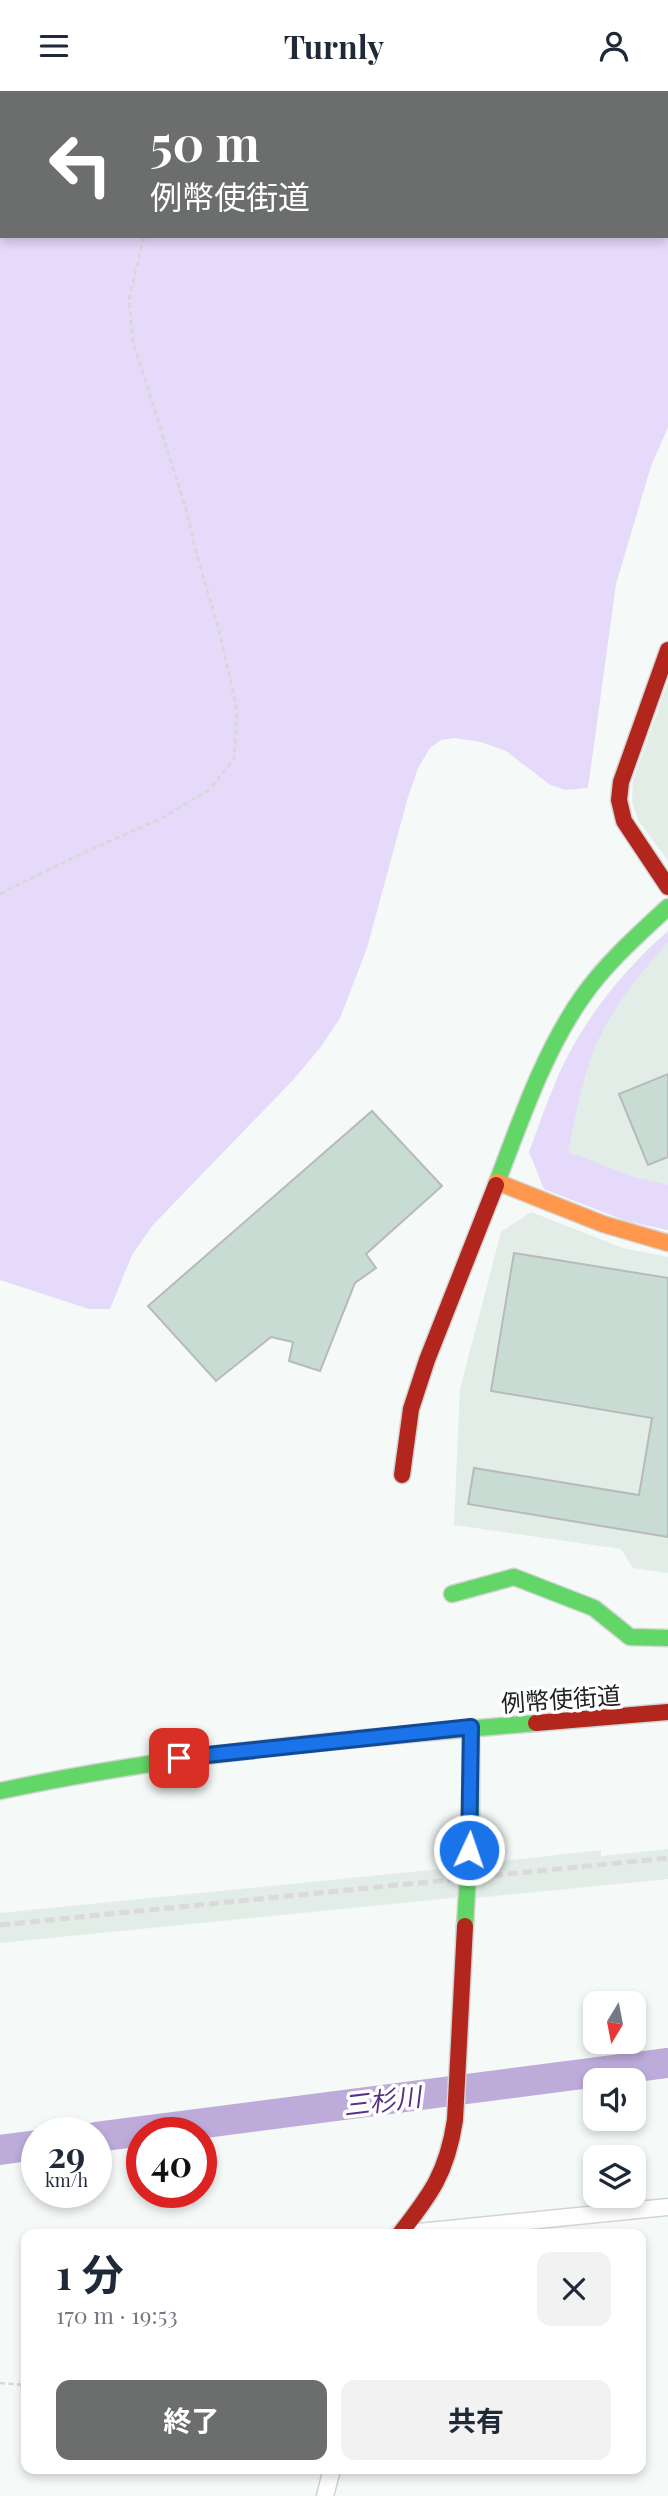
<!DOCTYPE html>
<html lang="ja">
<head>
<meta charset="utf-8">
<style>
	:root { --surface:#fff; --page:#f2f2f3; --text:#1f2937; --muted:#747a83; --accent:#6b6e6c }
	body { margin:0; font-family:"Playfair Display","Noto Sans JP",serif; background:var(--page); color:var(--text); height:100vh; display:flex; flex-direction:column; font-size:26px; white-space:nowrap }
	* { box-sizing:border-box; margin:0 }
	p { font-size:23px; color:var(--muted) }
	.icon { flex:none; width:38px; height:38px; fill:none; stroke:currentColor; stroke-width:2; stroke-linecap:round; stroke-linejoin:round }
	.map { position:relative; flex:1; overflow:hidden }
	.side { position:absolute; left:21px; top:2138px; width:625px; height:245px; display:flex; flex-direction:column; background:var(--surface); border-radius:14px; box-shadow:0 4px 10px #0003 }
	.side>* { flex:none }
	.guide { position:absolute; left:0px; top:0px; width:668px; height:147px; box-shadow:0 4px 10px #0003; background:#6b6e6c; color:#fff; overflow:hidden }
	.needle { width:46px; rotate:190deg }
	.controls { position:absolute; left:583px; top:1900px; display:grid; gap:14px }
	.controls a { display:grid; place-items:center; width:63px; height:63px; border-radius:14px; background:var(--surface); box-shadow:0 4px 10px #0003; font-size:35px }
	.speed { position:absolute; left:21px; top:2026px; display:flex; gap:14px; font-size:35px; font-weight:700; text-align:center }
	.speed>* { display:grid; place-content:center; width:91px; height:91px; border-radius:50%; background:var(--surface); box-shadow:0 4px 10px #0003; line-height:1 }
	.speed small { font-size:18px; font-weight:400 }
	.speed .limit { border:10px solid #d22; background:#fff; color:#111 }
	.pin { position:absolute; display:grid; place-items:center; width:60px; height:60px; color:#fff; margin:-30px; border-radius:14px; box-shadow:0 4px 10px #0006 }
	.me { position:absolute; width:77px; margin:-38px; rotate:3deg; stroke-linejoin:round; filter:drop-shadow(0 0 5px #0008) }
	.turn { display:flex; align-items:center; gap:24px; height:147px; padding:0 35px; font-size:32px }
	.turn .icon { width:91px; height:91px; stroke-width:2.5 }
	.turn b { display:block; font-size:49px; line-height:60px }
	.round { display:grid; place-items:center; flex:none; width:74px; height:74px; border-radius:14px; background:var(--page) }
	.overview { display:flex; align-items:center; justify-content:space-between; height:119px; padding:0 35px }
	h1 { font-size:42px; font-weight:700; line-height:52px }
	.cta { display:flex; gap:14px; margin-top:auto; padding:14px 35px }
	.cta a { flex:1; height:80px; border-radius:14px; background:var(--accent); color:#fff; font-size:28px; font-weight:700; line-height:80px; text-align:center }
	.cta a+a { background:var(--page); color:var(--text) }
	header { display:flex; justify-content:space-between; align-items:center; height:91px; padding:0 35px; background:var(--surface); font-size:32px; font-weight:700 }
	.map>svg:first-child { display:block }
	.built { fill:#e3ede8 }
	.green { fill:#e5daf9; fill-rule:evenodd }
	.lines { fill:none; stroke-linecap:round; stroke-linejoin:round }
	.river { stroke:#bdabda; stroke-width:30 }
	.building { fill:#c8dcd4; stroke:#b7bab9; stroke-width:2 }
	.street-casing { stroke:#d2d5d3; stroke-width:19 }
	.fast-casing { stroke:#d2d5d3; stroke-width:19 }
	.slow-casing { stroke:#d2d5d3; stroke-width:19 }
	.jam-casing { stroke:#d2d5d3; stroke-width:19 }
	.path { stroke:#d6d7d7; stroke-width:2.5; stroke-dasharray:5 3.5; stroke-linecap:butt }
	.street { stroke:#fefefe; stroke-width:16 }
	.fast { stroke:#63d668; stroke-width:16 }
	.slow { stroke:#ff974d; stroke-width:16 }
	.jam { stroke:#b3261e; stroke-width:16 }
	.rail { stroke:#d9dad9; stroke-width:5; stroke-dasharray:10 5; stroke-linecap:butt }
	.route-casing { stroke:#114b97; stroke-width:18 }
	.route { stroke:#1a73e8; stroke-width:12 }
	.labels { text-anchor:middle; dominant-baseline:central; stroke-width:7; stroke-linejoin:round; paint-order:stroke }
	.street-label { font-size:24px; fill:#202321; stroke:#fff }
	.water-label { font-size:26px; font-style:italic; fill:#573183; stroke:#fff }
</style>
</head>
<body>
<header><svg class="icon" aria-label="menu" viewBox="0 0 24 24"><path d="M4 6h16M4 12h16M4 18h16"/></svg>Turnly<svg class="icon" aria-label="person" viewBox="0 0 24 24"><circle cx="12" cy="8" r="4"/><path d="M4 21q1-7 8-7t8 7"/></svg></header>
<div class="map">
<svg width="668" height="2405" viewBox="0 0 668 2405">
	<rect width="100%" height="100%" fill="#f5f9f7"/>
	<g class="built">
		<polygon points="668,591 668,770 638,729 632,711 633,689"/>
		<polygon points="668,844 668,1100 563,1068 579,985 611,916"/>
		<polygon points="531,1121 623,1157 668,1166 668,1482 633,1477 621,1458 454,1434 460,1298 501,1141"/>
		<polygon points="668,1758 668,1788 475,1807 477,1773 601,1759 601,1765"/>
		<polygon points="461,1776 462,1806 0,1852 0,1822"/>
	</g>
	<g class="green">
		<path d="M0,0H668V336L651,375L616,493L588,697L565,699L549,693L506,660L481,651L454,647L441,649L430,657L418,677L408,706L367,857L340,927L320,957L293,989L152,1135L132,1164L110,1218H89L0,1189ZM2,2H667V145H2Z"/>
		<path d="M668,840V851C637,886 604,926 589,972C580,1001 574,1031 568,1061L634,1086L668,1094V1139L626,1130L544,1098L529,1061C538,1037 546,1013 556,990C580,933 621,881 668,840Z"/>
	</g>
	<g class="lines">
		<g class="river">
			<polyline points="96,2046 668,1972"/>
			<polyline points="0,2059 37,2054"/>
		</g>
	</g>
	<g class="building">
		<polygon points="668,983 668,1066 648,1074 619,1003"/>
		<polygon points="372,1020 442,1095 366,1163 376,1177 355,1192 320,1280 289,1270 293,1251 271,1246 216,1290 148,1215"/>
		<polygon points="514,1162 668,1187 668,1446 468,1413 474,1377 639,1404 652,1327 491,1300"/>
	</g>
	<g class="lines">
		<g class="street-casing">
			<g id="street">
				<polyline points="399,2143 668,2116"/>
				<polyline points="325,2405 332,2378"/>
			</g>
		</g>
		<g class="fast-casing">
			<g id="fast">
				<path d="M496,1094C520,1031 544,960 583,905C607,871 638,844 668,816"/>
				<polyline points="452,1503 514,1486 594,1517 630,1546 668,1547"/>
				<path d="M0,1700C177,1662 356,1647 536,1632"/>
				<polyline points="465,1835 471,1732 471,1636"/>
			</g>
		</g>
		<g class="slow-casing">
			<polyline id="slow" points="497,1091 603,1133 668,1152"/>
		</g>
		<g class="jam-casing">
			<g id="jam">
				<polyline points="668,559 621,691 619,709 624,730 668,796"/>
				<polyline points="402,1384 411,1318 427,1269 496,1094"/>
				<polyline points="536,1632 668,1621"/>
				<path d="M399,2144C431,2103 447,2082 455,2029L465,1835"/>
			</g>
		</g>
		<g class="path">
			<polyline points="184,2 184,0"/>
			<polyline points="0,803 76,765 160,728 209,699 234,668 237,619 220,543 195,457 187,421 133,251 129,209 144,145"/>
			<polyline points="0,2292 26,2294"/>
		</g>
		<use href="#street" class="street"/>
		<use href="#fast" class="fast"/>
		<use href="#slow" class="slow"/>
		<use href="#jam" class="jam"/>
		<polyline class="rail" points="0,1834 668,1767"/>
	</g>
	<g class="lines">
		<g class="route-casing">
			<polyline id="route" points="179,1667 471,1636 469,1759"/>
		</g>
		<use href="#route" class="route"/>
	</g>
	<g class="labels">
		<g class="street-label">
			<text transform="translate(561 1607) rotate(-4)">例幣使街道</text>
		</g>
		<g class="water-label">
			<text transform="translate(382 2009) rotate(-7)">三杉川</text>
		</g>
	</g>
</svg>
<div class="controls">
<a><svg class="needle" viewBox="-14 -14 28 28"><path d="M0-13l5 13h-10z" fill="#e53935"/><path d="M0 13l5-13h-10z" fill="#747a83"/></svg></a>
<a><svg class="icon" aria-label="sound" viewBox="0 0 24 24"><path d="M4 9h4l5-4v14l-5-4H4zM17 9q2 3 0 6"/></svg></a>
<a><svg class="icon" aria-label="layers" viewBox="0 0 24 24"><path d="M12 4l9 5-9 5-9-5zM3 14l9 5 9-5"/></svg></a>
</div>
<div class="speed"><div>29<small>km/h</small></div><div class="limit">40</div></div>
<div class="pin" style="left:179px;top:1667px;background:#d93025"><svg class="icon" aria-label="arrive" viewBox="0 0 24 24"><path d="M6 21V4h12l-3 4 3 4H6"/></svg></div>
<svg class="me" style="left:469px;top:1759px" viewBox="-20 -20 40 40"><circle r="17" fill="#1a73e8" stroke="#fff" stroke-width="3"/><path d="M0-11L8 9 0 5-8 9z" fill="#fff"/></svg>
<div class="guide">
<div class="turn"><svg class="icon" aria-label="left" viewBox="0 0 24 24"><path d="M17 20v-9H6M10 6l-5 5 5 5"/></svg><div><b>50 m</b>例幣使街道</div></div>
</div>
<section class="side">
<div class="overview"><div><h1>1 分</h1><p>170 m · 19:53</p></div><a class="round"><svg class="icon" aria-label="close" viewBox="0 0 24 24"><path d="M6 6l12 12M18 6L6 18"/></svg></a></div>
<div class="cta"><a>終了</a><a>共有</a></div>
</section>
</div>
</body>
</html>
